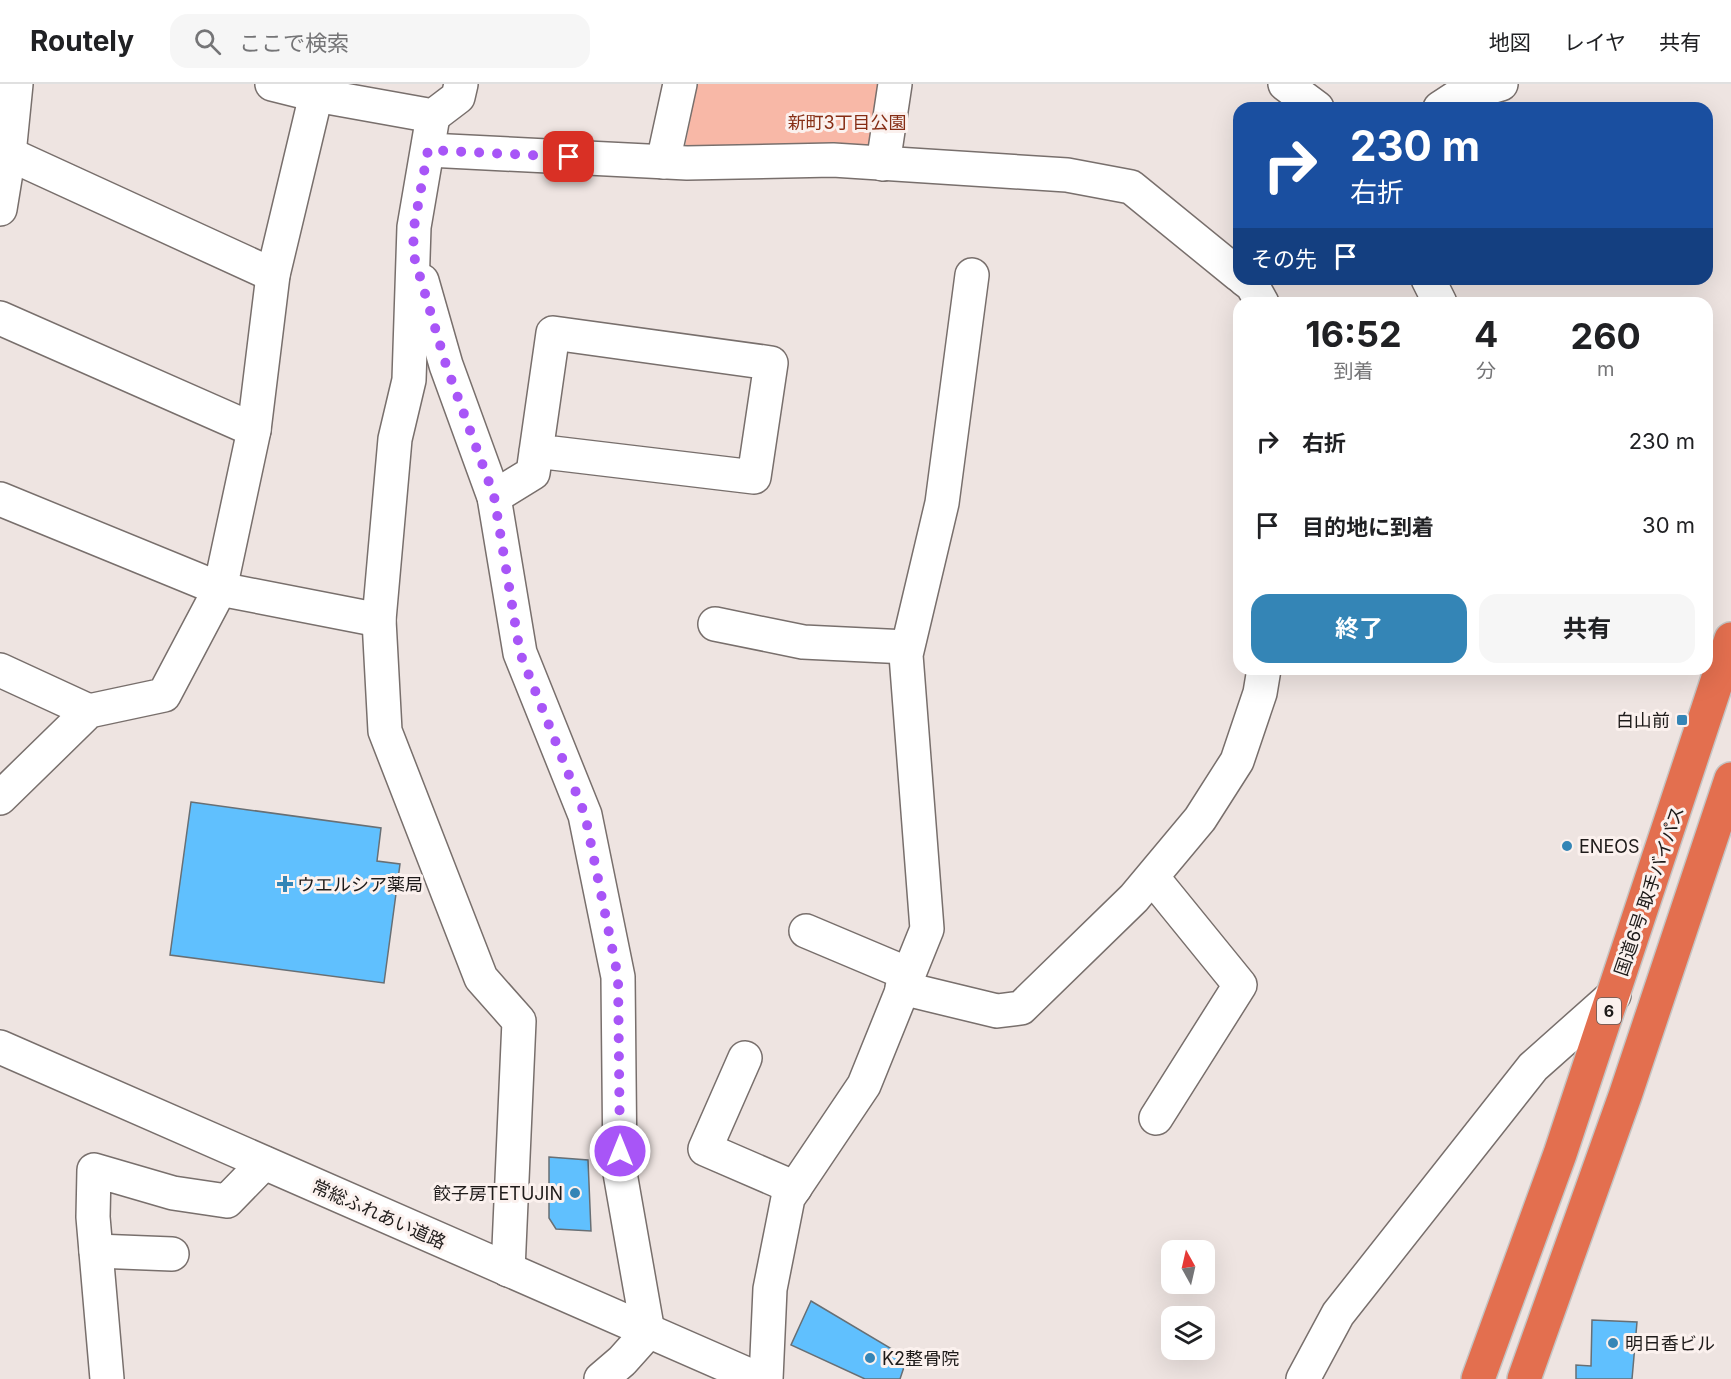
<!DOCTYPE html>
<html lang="ja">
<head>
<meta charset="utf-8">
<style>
	:root { --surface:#fff; --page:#f6f6f6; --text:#202124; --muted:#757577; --line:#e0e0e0; --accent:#3485b6 }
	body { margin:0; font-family:Inter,"Noto Sans JP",sans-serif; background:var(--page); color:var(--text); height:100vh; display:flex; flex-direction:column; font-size:22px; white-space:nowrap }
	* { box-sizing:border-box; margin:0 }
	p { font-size:20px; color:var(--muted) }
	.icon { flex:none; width:33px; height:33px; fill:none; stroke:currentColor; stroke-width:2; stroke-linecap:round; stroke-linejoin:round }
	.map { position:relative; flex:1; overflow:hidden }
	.drawer { position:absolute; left:1233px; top:213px; width:480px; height:378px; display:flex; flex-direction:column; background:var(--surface); border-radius:18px; box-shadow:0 6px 24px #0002 }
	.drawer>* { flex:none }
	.banner { position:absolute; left:1233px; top:18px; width:480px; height:183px; border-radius:18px; box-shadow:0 6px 24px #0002; background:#1a4fa0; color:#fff; overflow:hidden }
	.needle { width:39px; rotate:352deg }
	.controls { position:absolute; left:1161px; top:1156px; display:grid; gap:12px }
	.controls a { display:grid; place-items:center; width:54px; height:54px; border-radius:12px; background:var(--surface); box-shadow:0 6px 24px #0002; font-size:30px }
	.pin { position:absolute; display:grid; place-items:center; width:51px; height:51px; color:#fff; margin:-26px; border-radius:12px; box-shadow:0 3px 9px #0006 }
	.me { position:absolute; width:66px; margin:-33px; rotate:0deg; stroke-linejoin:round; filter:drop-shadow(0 0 4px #0008) }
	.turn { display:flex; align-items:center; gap:21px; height:126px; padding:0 18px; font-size:27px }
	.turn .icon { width:78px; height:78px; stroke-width:2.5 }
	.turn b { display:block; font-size:42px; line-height:51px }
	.then { display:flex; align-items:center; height:57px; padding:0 18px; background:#0003; gap:12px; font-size:22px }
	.eta { display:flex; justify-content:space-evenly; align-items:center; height:102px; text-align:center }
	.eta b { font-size:36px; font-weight:700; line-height:42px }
	.button { display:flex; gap:12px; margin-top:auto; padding:12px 18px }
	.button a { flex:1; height:69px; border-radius:18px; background:var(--accent); color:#fff; font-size:24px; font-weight:700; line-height:69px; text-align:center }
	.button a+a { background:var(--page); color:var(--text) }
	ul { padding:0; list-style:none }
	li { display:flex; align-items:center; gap:18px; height:84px; padding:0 18px }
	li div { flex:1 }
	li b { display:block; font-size:22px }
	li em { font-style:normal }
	header { display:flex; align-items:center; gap:36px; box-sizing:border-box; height:84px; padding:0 30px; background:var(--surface); border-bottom:2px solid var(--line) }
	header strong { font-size:28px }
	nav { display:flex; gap:33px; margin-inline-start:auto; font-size:21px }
	.search { width:420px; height:54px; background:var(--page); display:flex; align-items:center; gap:15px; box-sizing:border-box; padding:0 21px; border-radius:18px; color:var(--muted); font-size:22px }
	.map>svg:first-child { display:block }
	.green { fill:#f8b8a7 }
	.building { fill:#60c0fe; stroke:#686f74; stroke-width:1.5 }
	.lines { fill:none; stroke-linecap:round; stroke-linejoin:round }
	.minor-casing { stroke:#786f6c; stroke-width:36 }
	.highway-casing { stroke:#c4c4c3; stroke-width:36 }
	.minor { stroke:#fff; stroke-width:33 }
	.highway { stroke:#e36f4f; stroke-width:33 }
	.route { stroke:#a855f7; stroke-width:10; stroke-dasharray:0 18 }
	.poi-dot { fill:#3485b6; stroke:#fbf1ee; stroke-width:2 }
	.labels { text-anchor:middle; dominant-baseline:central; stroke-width:6; stroke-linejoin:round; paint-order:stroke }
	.shield { fill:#fbf1ee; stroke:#605b5a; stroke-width:1.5 }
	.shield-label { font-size:16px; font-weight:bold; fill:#1e1b1a }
	.park-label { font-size:18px; fill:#862e15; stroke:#fbf1ee }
	.poi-label { font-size:18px; fill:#1e1b1a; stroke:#fbf1ee; text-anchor:start }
	.street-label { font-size:18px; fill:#1e1b1a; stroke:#fbf1ee }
</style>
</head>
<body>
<header>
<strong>Routely</strong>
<div class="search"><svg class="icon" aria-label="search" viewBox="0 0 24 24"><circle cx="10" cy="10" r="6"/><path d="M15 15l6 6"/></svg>ここで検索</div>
<nav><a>地図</a><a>レイヤ</a><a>共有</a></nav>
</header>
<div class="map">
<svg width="1731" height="1295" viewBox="0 0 1731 1295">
	<rect width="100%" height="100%" fill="#eee4e1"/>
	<polygon class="green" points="697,0 895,0 883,80 685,63"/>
	<g class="building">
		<polygon points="191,718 381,744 377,777 400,780 384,899 170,871"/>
		<polygon points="549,1073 588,1076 591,1147 556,1145 549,1134"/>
		<polygon points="811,1217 907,1274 900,1295 865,1295 791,1261"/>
		<polygon points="1592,1236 1637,1238 1632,1295 1576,1295 1576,1281 1591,1282"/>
	</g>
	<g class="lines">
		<g class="minor-casing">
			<g id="minor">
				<polyline points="272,0 316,11 433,32 458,13 461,0"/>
				<polyline points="1285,0 1317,24"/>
				<polyline points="1440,24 1457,13 1501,0"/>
				<polyline points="433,32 414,143 409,296 395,355 379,536 385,647 481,894 519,937 508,1186"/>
				<polyline points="428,66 687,79 833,76 1067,91 1131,103 1239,191"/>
				<polyline points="9,70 273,191"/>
				<polyline points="663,78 680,0"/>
				<polyline points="883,80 895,0"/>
				<polyline points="0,125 9,70 16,0"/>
				<polyline points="1244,195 1252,201 1262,219"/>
				<polyline points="1428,195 1440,219"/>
				<polyline points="422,197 446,281 494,413 520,569 585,731 618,893 620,1089 648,1248 622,1277 601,1295"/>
				<polyline points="0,234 254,346"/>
				<polyline points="494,413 533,389 553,249 771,279 754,393 536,367"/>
				<polyline points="0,415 220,505 379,536"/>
				<polyline points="715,540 803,558 907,563"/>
				<polyline points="0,586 89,627"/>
				<polyline points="0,714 89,627 164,611 220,505 254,346 273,191 316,11"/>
				<polyline points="1153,794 1240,901 1156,1034"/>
				<polyline points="806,847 908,890"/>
				<polyline points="902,904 997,927 1021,924 1134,814 1200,735 1237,677 1260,609 1264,585"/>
				<polyline points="0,963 758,1295"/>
				<polyline points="745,974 705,1065 795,1104"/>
				<polyline points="96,1167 172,1170"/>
				<polyline points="107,1295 93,1133 94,1086 173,1109 227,1117 264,1079"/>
				<polyline points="766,1295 770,1205 788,1114 864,1001 927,845 906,571 942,419 972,191"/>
				<polyline points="1303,1295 1338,1230 1533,983 1614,911"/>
			</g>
		</g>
		<g class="highway-casing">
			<g id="highway">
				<polyline points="1478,1295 1560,1070 1731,555"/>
				<polyline points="1524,1295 1625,1012 1731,695"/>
			</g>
		</g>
		<use href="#minor" class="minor"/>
		<use href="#highway" class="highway"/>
	</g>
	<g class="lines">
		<polyline class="route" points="569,73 428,66 414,143 413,169 446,281 494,412 520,569 585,731 618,893 620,1067"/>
	</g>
	<g class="poi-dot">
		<rect x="1676" y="630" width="12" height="12" rx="3"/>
		<circle cx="1567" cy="762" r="6"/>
		<path d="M282 791h6v6h6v6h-6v6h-6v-6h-6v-6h6z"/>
		<circle cx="575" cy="1109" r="6"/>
		<circle cx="1613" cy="1259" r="6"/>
		<circle cx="870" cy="1274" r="6"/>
	</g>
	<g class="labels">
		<rect class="shield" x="1597" y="914" width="24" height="26" rx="4.5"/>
		<g class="shield-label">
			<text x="1609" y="927">6</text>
		</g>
		<g class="park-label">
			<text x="847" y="38">新町3丁目公園</text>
		</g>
		<g class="poi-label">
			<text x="1670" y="636" text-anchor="end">白山前</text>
			<text x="1579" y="762">ENEOS</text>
			<text x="297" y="800">ウエルシア薬局</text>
			<text x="563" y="1109" text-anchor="end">餃子房TETUJIN</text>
			<text x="1625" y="1259">明日香ビル</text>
			<text x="882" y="1274">K2整骨院</text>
		</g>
		<g class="street-label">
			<text transform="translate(1649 807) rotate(-71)">国道6号 取手バイパス</text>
			<text transform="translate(379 1130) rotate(24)">常総ふれあい道路</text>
		</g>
	</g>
</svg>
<div class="controls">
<a><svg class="needle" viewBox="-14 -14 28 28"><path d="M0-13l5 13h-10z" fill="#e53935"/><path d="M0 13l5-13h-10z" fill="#757577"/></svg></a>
<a><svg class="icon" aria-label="layers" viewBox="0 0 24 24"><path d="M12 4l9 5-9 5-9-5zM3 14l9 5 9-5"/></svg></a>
</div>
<div class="pin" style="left:569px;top:73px;background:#d93025"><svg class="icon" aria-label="arrive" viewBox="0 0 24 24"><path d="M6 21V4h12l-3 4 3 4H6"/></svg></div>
<svg class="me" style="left:620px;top:1067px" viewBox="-20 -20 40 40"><circle r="17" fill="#a855f7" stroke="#fff" stroke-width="3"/><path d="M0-11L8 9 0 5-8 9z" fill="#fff"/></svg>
<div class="banner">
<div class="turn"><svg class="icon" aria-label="right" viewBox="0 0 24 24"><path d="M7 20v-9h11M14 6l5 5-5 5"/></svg><div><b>230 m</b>右折</div></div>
<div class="then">その先<svg class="icon" aria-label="arrive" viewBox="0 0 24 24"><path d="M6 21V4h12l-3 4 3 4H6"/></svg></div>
</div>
<section class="drawer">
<div class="eta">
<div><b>16:52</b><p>到着</p></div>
<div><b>4</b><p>分</p></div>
<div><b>260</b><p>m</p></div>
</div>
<ul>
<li><svg class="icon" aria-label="right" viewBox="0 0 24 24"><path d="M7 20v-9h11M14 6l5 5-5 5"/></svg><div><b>右折</b></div><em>230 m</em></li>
<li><svg class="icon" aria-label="arrive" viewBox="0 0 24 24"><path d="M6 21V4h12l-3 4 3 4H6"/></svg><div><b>目的地に到着</b></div><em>30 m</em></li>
</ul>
<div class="button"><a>終了</a><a>共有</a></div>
</section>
</div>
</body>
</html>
